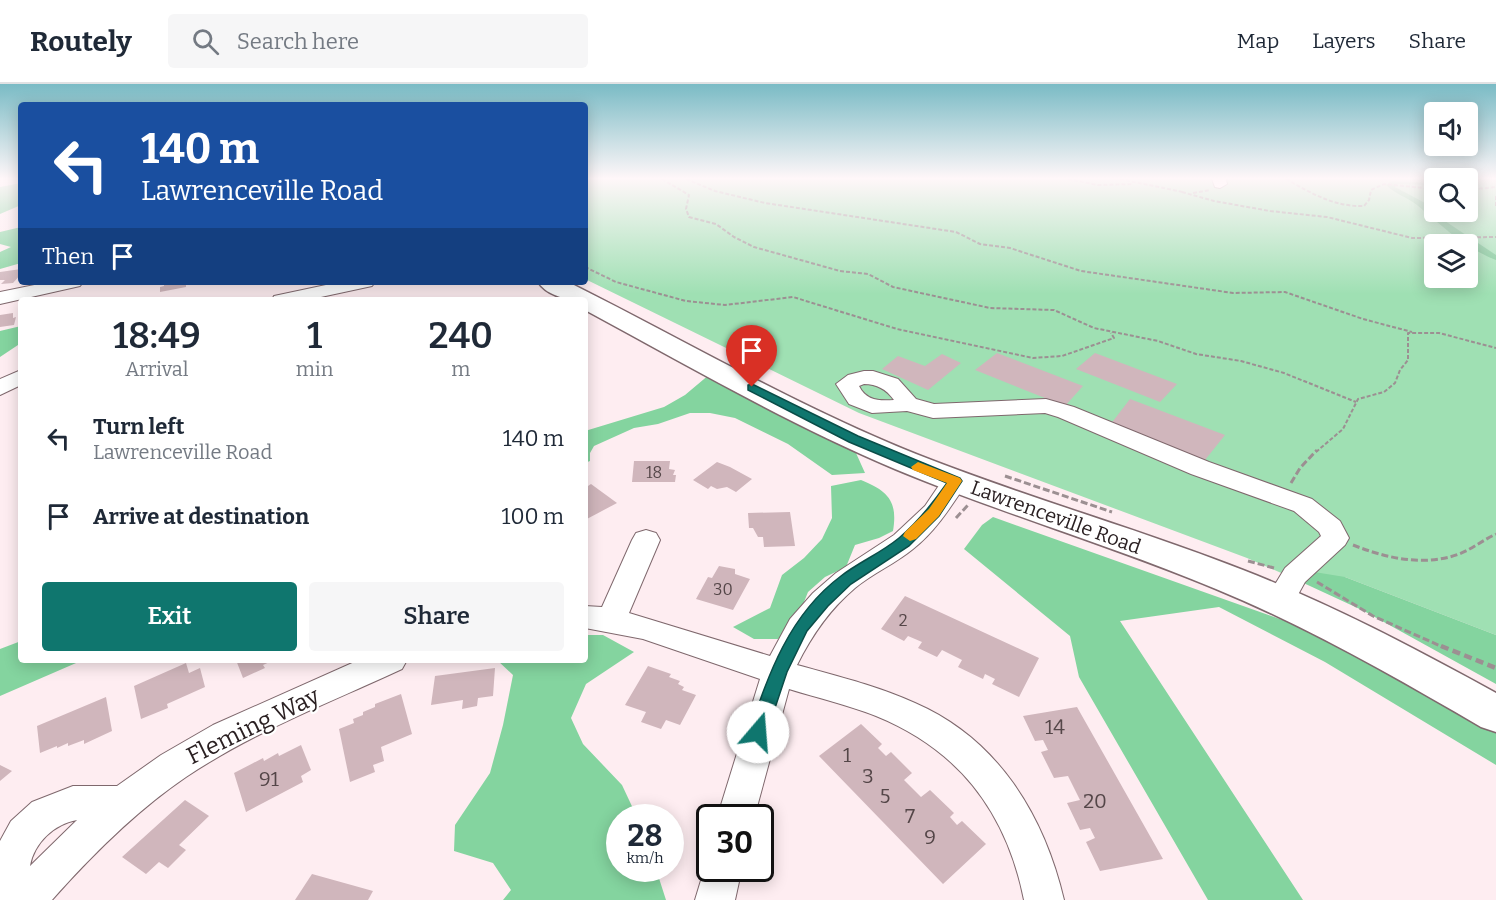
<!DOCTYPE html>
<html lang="en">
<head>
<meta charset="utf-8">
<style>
	:root { --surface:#fff; --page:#f6f6f7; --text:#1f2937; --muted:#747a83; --line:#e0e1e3; --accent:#0f766e }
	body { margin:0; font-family:Bitter,serif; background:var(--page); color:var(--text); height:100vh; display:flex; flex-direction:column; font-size:22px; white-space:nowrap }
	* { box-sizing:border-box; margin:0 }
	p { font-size:20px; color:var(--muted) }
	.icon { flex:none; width:33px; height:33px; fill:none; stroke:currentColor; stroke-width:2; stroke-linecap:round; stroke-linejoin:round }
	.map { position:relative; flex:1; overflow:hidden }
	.sheet { position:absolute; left:18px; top:213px; width:570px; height:366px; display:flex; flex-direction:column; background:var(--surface); border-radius:6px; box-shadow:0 3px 15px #0003 }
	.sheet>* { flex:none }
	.banner { position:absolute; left:18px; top:18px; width:570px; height:183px; border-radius:6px; box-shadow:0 3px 15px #0003; background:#1a4fa0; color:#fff; overflow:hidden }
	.controls { position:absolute; left:1424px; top:18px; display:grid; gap:12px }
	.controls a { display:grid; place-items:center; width:54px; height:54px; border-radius:6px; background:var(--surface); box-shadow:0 3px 15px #0003; font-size:30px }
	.speed { position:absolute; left:606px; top:720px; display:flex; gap:12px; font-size:30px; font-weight:700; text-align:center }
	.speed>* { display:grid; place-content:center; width:78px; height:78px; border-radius:50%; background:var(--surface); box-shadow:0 3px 15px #0003; line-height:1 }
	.speed small { font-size:15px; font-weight:400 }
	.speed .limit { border:3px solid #111; border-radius:9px; background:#fff; color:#111 }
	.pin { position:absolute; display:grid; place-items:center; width:51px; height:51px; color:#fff; margin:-62px -26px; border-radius:50% 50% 50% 0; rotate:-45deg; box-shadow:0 0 6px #0007 }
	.pin .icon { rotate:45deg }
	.me { position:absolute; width:66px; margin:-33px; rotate:18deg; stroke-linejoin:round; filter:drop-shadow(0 0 4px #0008) }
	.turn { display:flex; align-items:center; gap:21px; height:126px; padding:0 24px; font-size:27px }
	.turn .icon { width:78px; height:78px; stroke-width:2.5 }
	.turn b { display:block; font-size:42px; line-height:51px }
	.then { display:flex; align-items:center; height:57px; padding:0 24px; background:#0003; gap:12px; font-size:22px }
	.eta { display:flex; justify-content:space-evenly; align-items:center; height:102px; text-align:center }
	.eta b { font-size:36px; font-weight:600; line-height:42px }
	.cta { display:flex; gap:12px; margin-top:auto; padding:12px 24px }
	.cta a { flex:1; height:69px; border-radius:6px; background:var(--accent); color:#fff; font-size:24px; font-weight:600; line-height:69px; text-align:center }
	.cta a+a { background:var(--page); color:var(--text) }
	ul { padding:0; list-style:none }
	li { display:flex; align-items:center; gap:18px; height:78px; padding:0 24px }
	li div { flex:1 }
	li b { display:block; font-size:22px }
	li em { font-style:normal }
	header { display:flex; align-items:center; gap:36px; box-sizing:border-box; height:84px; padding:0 30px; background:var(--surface); border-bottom:2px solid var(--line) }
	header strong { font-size:28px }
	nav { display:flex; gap:33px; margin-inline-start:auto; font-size:21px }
	.search { width:420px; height:54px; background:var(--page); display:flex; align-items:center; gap:15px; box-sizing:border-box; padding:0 21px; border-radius:6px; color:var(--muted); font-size:22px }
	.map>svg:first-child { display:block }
	.green { fill:#9fe0b3; fill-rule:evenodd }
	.forest { fill:#84d49f }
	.water { fill:#75c591 }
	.building { fill:#d0b6bc }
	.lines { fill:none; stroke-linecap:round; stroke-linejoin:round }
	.minor-casing { stroke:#7f686d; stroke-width:2 }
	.highway-casing { stroke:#7f686d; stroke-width:3 }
	.path-far2 { stroke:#9c8f92; stroke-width:2; stroke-dasharray:4 2; stroke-linecap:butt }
	.path-far1 { stroke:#9c8f92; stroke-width:3; stroke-dasharray:7 3; stroke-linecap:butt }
	.path { stroke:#9c8f92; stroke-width:4.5; stroke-dasharray:8 4.5; stroke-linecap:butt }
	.minor { fill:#fff; fill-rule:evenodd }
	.highway { fill:#fff; fill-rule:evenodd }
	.route { fill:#0f766e; stroke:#0a4d48; stroke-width:1.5 }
	.slow { fill:#f59e0b }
	.labels { text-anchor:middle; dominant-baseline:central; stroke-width:4.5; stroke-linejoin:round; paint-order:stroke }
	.number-label { font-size:16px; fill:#544648 }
	.street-label { font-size:20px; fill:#2a2022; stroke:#fff }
	.near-number-label { font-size:20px; fill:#544648 }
	.near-street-label { font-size:24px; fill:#2a2022; stroke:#fff }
</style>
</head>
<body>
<header>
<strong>Routely</strong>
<div class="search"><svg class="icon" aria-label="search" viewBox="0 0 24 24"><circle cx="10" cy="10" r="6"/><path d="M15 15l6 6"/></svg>Search here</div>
<nav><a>Map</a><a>Layers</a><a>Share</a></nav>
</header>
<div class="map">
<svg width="1496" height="816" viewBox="0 0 1496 816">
	<rect width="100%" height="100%" fill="#feedf1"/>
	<path class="green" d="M585,95H1434V128H1467V95H1496V551L1345,493L1297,496L1247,474L859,329L585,195ZM1434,160H1467V194H1434Z"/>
	<g class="forest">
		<polygon points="21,99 21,121 0,130 0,103"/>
		<polygon points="21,143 21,179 0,185 0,168 11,163 0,160 0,148"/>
		<polygon points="21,242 21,259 0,273 0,247"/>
		<polygon points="710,290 856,369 865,389 832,391 788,360 735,334 710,329 690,329 658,340 634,344 594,362 590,369 590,377 585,379 585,347 664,323 685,311"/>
		<path d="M861,396C888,407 898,417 893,447L879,454L855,461L846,483L825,493L808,508L798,533L778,555H754L733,543L770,524L782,491L804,474L822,455L832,434L831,402Z"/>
		<polygon points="993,433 1291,539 1371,576 1496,645 1496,681 1325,578 1219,523 1120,537 1303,816 1208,816 1079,593 1070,552 964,465 982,441"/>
		<polygon points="1302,486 1345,493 1496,551 1496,600 1364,527 1297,496"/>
		<polygon points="585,551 603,551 634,568 586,600 571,634 583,660 622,701 637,733 620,734 620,784 656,785 666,816 503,816 511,806 493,779 454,767 455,741 490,689 503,641 513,591 497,576 585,576"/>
		<polygon points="21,557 21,576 83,576 0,612 0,565"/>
	</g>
	<path class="water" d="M1392,97L1434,99V101L1398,100L1395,103L1425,119L1442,135L1496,171V176C1465,164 1442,142 1417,121C1407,113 1395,110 1386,101Z"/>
	<g class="building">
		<polygon points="21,185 21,190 13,199 1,200 5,196 0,196 0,188"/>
		<polygon points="164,198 173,198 174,201 186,198 186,203 160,208 160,203 164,202"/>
		<polygon points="13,229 13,234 16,233 14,241 0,243 0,231"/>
		<polygon points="997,269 1083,302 1065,322 975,286"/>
		<polygon points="1095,269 1177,300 1160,318 1076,285"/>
		<polygon points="942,270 961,279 928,306 882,285 898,272 925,282"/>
		<polygon points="1130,315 1225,351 1205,376 1110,341"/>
		<polygon points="634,377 670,377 669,385 675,386 673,391 676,391 675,398 632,398"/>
		<polygon points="717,378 730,383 752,395 736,408 727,403 717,405 711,402 708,405 693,396"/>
		<polygon points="591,400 617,419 585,436 585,404"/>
		<polygon points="790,428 795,462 764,463 763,453 758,453 753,444 749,444 748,429"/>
		<polygon points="719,482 735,485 735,490 750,495 733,526 696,515 708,493 712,494"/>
		<polygon points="905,512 1039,574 1019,613 992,600 995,595 985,590 983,595 958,583 962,576 942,566 937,573 918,564 922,558 908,552 904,557 881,545"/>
		<polygon points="236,576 274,576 263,581 265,584 243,594"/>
		<polygon points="186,579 189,589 200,584 205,603 167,620 168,624 141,635 134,602"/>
		<polygon points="648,582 671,590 669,593 680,597 678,600 684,603 682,606 696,611 680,641 666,636 661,645 641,638 646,628 625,621"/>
		<polygon points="495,584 493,612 478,614 477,622 462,625 463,616 431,621 435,592"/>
		<polygon points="401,610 412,650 381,663 384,677 373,681 375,688 350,698 339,645 354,639 353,635 363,631 363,628 375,623 375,620"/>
		<polygon points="106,613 112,647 84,660 84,656 68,662 68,659 57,664 57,662 40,669 37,642"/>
		<polygon points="1077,623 1163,775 1100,787 1086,758 1095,754 1090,744 1080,746 1067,719 1080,716 1068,692 1054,694 1041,668 1048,666 1043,656 1035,657 1023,632"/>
		<polygon points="861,640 882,660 878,664 886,672 891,668 912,689 904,696 921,713 930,706 954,729 950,733 957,741 962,737 986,760 943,800 819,672"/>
		<polygon points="301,661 311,686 301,692 303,698 246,728 234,689 263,674 264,677 278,669 279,672"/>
		<polygon points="0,681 12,687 0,697"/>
		<polygon points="185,716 209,732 179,761 186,766 168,784 159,778 146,790 122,773"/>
		<polygon points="312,790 373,807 368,816 295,816"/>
	</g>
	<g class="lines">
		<g class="minor-casing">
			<g id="minor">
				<polygon points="1212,95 1226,95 1227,100 1220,104 1215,103"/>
				<polygon points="49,198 83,198 80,202 0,220 0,208"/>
				<polygon points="340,198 375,198 372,202 307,216 272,216 274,212"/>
				<polygon points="21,286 21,301 0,311 0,295"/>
				<path d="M864,287H873L898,295L916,315L934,320L1046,315L1074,323L1209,378L1312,415L1340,437L1349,454L1345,461L1305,498L1290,525L1280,528L1270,525L1265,517L1285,484L1321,452L1319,448L1294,427L1191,390L1058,333L1045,329L933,334L907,327L872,329L849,320L836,300L848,291ZM864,300C877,300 886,305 894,316C880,317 866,317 859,302Z"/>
				<path d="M955,389L964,391L968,397C952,421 936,447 913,465C895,480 873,489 855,504C829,526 812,551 797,581C837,592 878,602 915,619C998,655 1044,731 1064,816H1024C1007,730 960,666 876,632C848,621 818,614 789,605L754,734H717L760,595L643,555L585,544V522L602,523L632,456L636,449L646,446L656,449L660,456L629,529L770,572L790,535L813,509L836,489L894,451L925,422L946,391Z"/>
				<path d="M359,576H407L402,585C329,619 253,648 186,693C136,727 92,771 52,816H0V757L11,737L32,718L73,702H117L161,671L213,641ZM77,736L30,782C34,759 54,740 77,736Z"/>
				<polygon points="709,770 710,784 742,784 735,816 695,816"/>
			</g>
		</g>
		<g class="highway-casing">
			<path id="highway" d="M538,198H568C684,256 796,322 916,370C1024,413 1136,444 1243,486C1331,520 1414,564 1496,609V648L1481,643C1395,593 1308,543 1216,505C1111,461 1000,429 895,385C788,340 687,281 585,226V216C569,216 548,213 538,198Z"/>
		</g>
		<g class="path-far2">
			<polyline points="662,95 689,111 686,125 689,133 716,140 734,153 754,163 840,187 868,190 893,203 990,224 1054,226 1094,244 1158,257 1196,270 1241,277 1284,289 1356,318"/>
			<polyline points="686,95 715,107 765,119 956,148 980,160 1010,164 1081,187 1233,209 1285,208 1363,235 1412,248"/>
			<polyline points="1068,95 1098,101 1132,100"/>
			<polyline points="1120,95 1183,108"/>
			<path d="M1286,95C1311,109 1334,123 1364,122L1369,116L1371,106L1384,100L1434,105"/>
			<polyline points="1467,106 1496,103"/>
			<polyline points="1182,108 1214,117 1270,127 1327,133 1412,154 1496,153"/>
			<polyline points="1193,109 1210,106"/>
			<polyline points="1496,112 1496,123"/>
			<polyline points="585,183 616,198 686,217 725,221 793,213 897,245 1033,274 1062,272 1114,254 1111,249"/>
			<polyline points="1316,368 1343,345 1358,315 1384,308 1395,299 1400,286 1408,276 1408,249 1439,249 1496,264"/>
		</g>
		<g class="path-far1">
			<polyline points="1005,392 1112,428"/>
			<polyline points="1291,399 1300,384 1317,366"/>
			<polyline points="956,434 968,421"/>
			<path d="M1353,461C1386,474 1424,483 1459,470C1472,465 1483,456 1496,450"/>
			<polyline points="1248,477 1274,484"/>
			<polyline points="1317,498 1373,532 1445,564"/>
		</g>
		<polyline class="path" points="1441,562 1496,584"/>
		<use href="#minor" class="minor"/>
		<use href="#highway" class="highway"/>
	</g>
	<linearGradient id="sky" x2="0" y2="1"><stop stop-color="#7abbc5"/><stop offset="0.45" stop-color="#fff7f9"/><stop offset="1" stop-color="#fff7f9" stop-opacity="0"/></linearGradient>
	<rect width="1496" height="210" fill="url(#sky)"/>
	<path class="route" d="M752,300L858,352L960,394L962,397L939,432L909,462L851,500L828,522L807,547L787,588L765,654L758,656L752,654L749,648C769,589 789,531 841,492C859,478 881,469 899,454C918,438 933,419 947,399L849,358L748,306V301Z"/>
	<polygon class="slow" points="918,378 960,394 962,397 939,432 916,455 910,457 903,452 905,448 929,425 947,399 913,386 911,383"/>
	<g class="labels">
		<g class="number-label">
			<text x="654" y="388">18</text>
			<text x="723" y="505">30</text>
			<text x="903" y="536">2</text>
		</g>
		<g class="street-label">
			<text transform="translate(1056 433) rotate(20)">Lawrenceville Road</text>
		</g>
		<g class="near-number-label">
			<text x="1055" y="643">14</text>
			<text x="847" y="671">1</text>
			<text x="868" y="692">3</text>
			<text x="269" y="695">91</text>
			<text x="885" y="712">5</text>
			<text x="1095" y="717">20</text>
			<text x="910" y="732">7</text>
			<text x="930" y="753">9</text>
		</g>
		<g class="near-street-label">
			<text transform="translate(253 642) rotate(-26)">Fleming Way</text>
		</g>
	</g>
</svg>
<div class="controls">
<a><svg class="icon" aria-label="sound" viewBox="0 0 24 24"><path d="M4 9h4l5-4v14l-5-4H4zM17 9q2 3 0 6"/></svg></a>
<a><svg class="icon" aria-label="search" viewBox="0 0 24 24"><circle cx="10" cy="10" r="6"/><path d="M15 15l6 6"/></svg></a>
<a><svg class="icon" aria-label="layers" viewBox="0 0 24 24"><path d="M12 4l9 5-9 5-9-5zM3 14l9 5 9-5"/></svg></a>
</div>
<div class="speed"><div>28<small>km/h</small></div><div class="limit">30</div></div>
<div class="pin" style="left:752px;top:303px;background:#d93025"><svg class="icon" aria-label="arrive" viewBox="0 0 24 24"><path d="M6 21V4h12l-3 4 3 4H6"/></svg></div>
<svg class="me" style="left:758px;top:648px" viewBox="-20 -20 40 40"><circle r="19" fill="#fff"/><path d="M0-13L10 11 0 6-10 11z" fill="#0f766e"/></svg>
<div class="banner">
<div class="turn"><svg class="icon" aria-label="left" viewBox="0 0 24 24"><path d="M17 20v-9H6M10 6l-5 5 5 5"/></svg><div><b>140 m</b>Lawrenceville Road</div></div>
<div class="then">Then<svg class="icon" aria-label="arrive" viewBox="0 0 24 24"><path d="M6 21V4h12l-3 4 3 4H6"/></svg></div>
</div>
<section class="sheet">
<div class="eta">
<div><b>18:49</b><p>Arrival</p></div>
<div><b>1</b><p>min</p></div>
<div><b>240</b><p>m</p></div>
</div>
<ul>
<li><svg class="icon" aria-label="left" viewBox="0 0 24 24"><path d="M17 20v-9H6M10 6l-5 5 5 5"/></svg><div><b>Turn left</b><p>Lawrenceville Road</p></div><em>140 m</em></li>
<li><svg class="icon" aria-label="arrive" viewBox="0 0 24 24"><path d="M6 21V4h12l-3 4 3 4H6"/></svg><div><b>Arrive at destination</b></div><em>100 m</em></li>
</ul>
<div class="cta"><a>Exit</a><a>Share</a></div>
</section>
</div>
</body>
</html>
